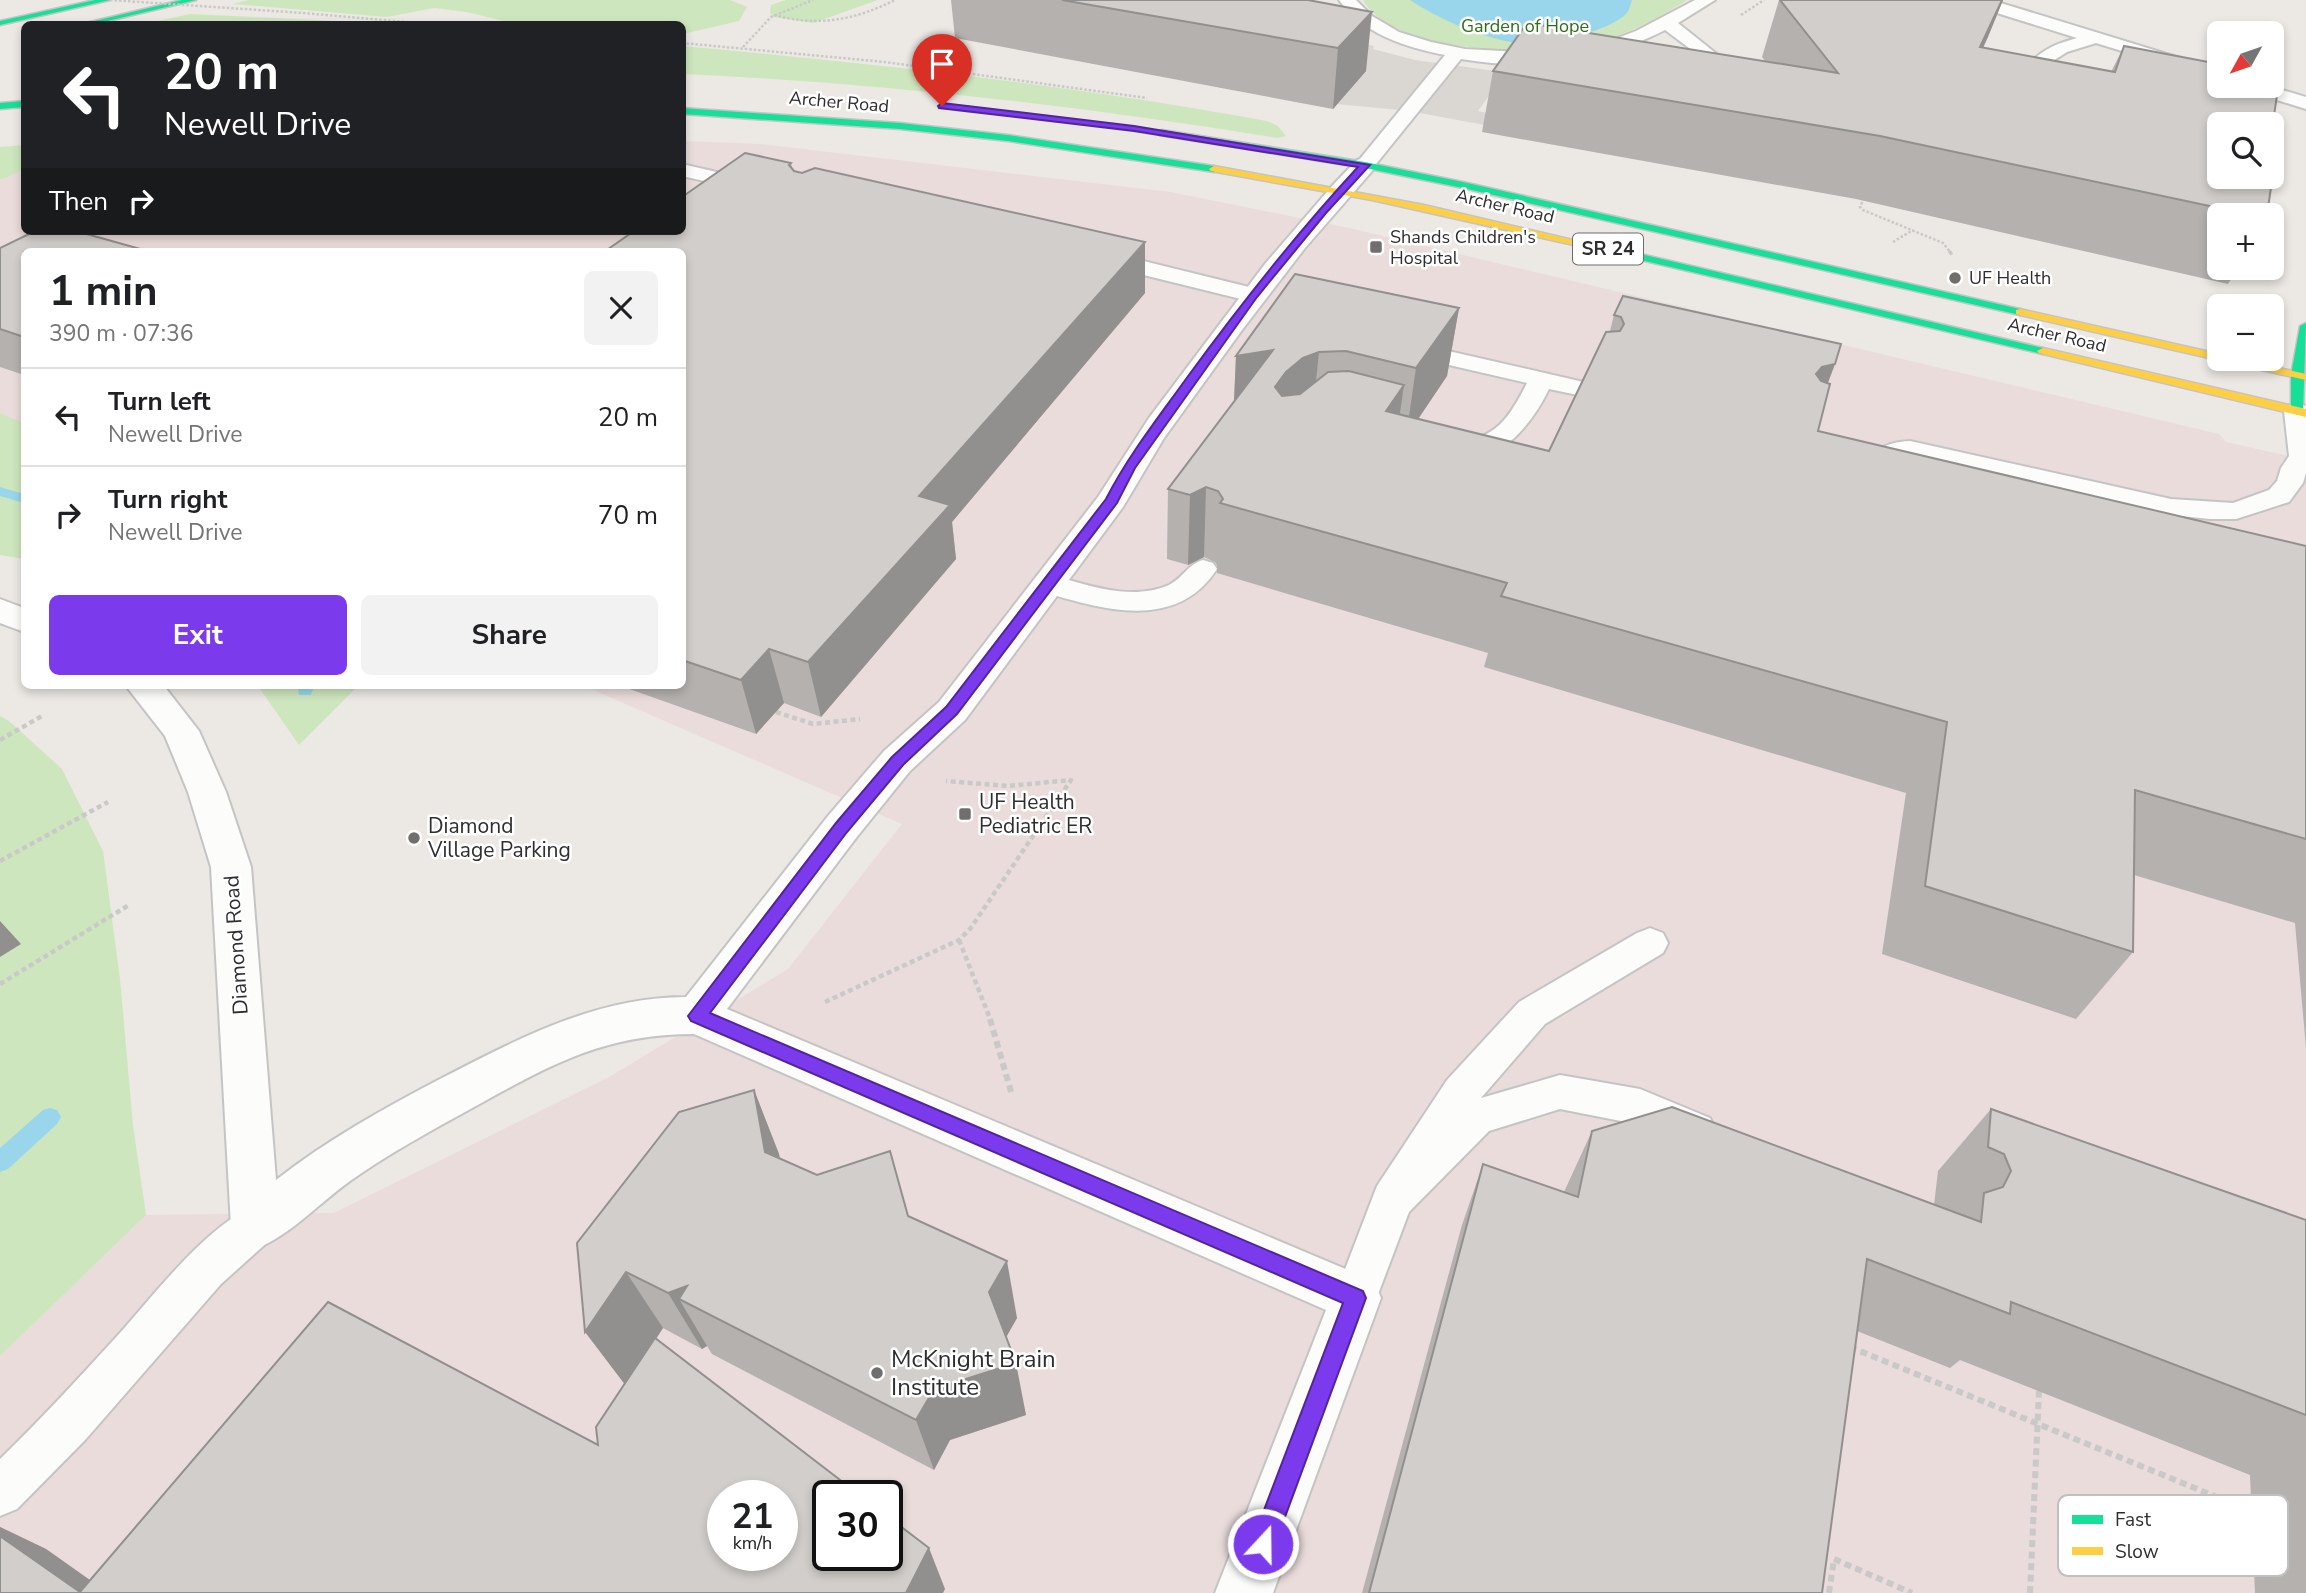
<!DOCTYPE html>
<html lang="en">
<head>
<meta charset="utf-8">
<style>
	:root { --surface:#fff; --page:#f2f2f2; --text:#202124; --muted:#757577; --line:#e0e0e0; --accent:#7c3aed }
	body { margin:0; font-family:"Nunito Sans",sans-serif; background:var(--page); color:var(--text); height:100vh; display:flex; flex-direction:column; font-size:26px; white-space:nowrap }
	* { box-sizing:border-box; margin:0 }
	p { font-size:23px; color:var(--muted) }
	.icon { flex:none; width:38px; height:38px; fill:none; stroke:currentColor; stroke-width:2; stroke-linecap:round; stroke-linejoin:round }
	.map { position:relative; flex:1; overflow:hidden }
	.side { position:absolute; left:21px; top:248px; width:665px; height:441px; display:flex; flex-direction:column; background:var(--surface); border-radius:10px; box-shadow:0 4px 10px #0003 }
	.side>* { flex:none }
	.top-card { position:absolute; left:21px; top:21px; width:665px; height:214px; border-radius:10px; box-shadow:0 4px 10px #0003; background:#202124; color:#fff; overflow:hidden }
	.needle { width:46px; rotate:230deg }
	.tools { position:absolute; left:2207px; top:21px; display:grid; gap:14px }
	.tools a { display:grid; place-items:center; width:77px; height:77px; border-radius:10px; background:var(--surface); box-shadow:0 4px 10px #0003; font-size:35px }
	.speed { position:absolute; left:707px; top:1480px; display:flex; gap:14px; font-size:35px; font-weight:700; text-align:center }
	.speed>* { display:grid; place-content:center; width:91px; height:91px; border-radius:50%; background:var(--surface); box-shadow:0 4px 10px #0003; line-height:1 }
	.speed small { font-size:18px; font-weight:400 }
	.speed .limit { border:4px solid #111; border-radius:10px; background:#fff; color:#111 }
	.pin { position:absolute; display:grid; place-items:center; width:60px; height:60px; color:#fff; margin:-72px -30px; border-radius:50% 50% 50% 0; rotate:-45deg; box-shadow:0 0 7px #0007 }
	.pin .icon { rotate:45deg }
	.me { position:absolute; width:77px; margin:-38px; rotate:21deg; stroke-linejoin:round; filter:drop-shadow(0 0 5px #0008) }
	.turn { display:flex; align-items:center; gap:24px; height:147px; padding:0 28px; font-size:32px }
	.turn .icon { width:91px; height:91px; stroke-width:2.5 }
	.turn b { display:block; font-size:49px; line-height:60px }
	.then { display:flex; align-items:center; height:66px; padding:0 28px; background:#0003; gap:14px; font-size:26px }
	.round { display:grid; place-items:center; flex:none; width:74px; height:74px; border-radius:10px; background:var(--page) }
	.overview { display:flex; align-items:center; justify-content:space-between; height:119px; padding:0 28px }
	h1 { font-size:42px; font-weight:700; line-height:52px }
	.cta { display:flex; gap:14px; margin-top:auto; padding:14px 28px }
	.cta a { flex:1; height:80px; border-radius:10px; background:var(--accent); color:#fff; font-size:28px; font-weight:700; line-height:80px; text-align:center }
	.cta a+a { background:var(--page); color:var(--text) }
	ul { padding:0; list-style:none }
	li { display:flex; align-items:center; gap:21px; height:98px; padding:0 28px; border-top:2px solid var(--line) }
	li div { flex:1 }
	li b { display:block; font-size:26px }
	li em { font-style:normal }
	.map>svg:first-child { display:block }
	.medical { fill:#e9dcdb; fill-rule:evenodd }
	.green { fill:#cee6be }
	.plaza { fill:#dad6d2 }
	.water { fill:#99d6ec }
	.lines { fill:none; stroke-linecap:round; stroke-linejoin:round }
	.stream { fill:#99d6ec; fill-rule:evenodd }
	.lane-casing { stroke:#c5c4c5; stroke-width:4 }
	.street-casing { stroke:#c5c4c5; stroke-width:4 }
	.fast-casing { stroke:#c5c4c5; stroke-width:3 }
	.slow-casing { stroke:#c5c4c5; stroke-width:3 }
	.path-far3 { stroke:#c9c9c8; stroke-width:2.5; stroke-dasharray:2.5 2; stroke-linecap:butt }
	.path-far2 { stroke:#c9c9c8; stroke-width:3.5; stroke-dasharray:4.5 2.5; stroke-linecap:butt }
	.path-far1 { stroke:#c9c9c8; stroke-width:4.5; stroke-dasharray:5 3.5; stroke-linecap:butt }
	.path { stroke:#c9c9c8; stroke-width:6; stroke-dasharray:7 4.5; stroke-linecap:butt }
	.lane { fill:#fcfcfb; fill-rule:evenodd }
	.street { fill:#fcfcfb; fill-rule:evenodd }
	.fast { fill:#16e098; fill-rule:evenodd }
	.slow { fill:#ffcf43; fill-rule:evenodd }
	.path-bridge { stroke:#c9c9c8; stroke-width:2.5; stroke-dasharray:2.5 2; stroke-linecap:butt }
	.wall { fill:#b4b1af }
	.shaded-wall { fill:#92908e }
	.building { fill:#d1cecb; stroke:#92908e; stroke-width:2; fill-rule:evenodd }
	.route { fill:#7c3aed; stroke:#51269a; stroke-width:2 }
	.poi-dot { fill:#706f6e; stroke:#fff; stroke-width:2.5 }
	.labels { text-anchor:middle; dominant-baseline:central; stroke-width:5; stroke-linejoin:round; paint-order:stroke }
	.far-park-label { font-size:18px; fill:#2c6e1b; stroke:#fff }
	.far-street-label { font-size:18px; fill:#2e2e2e; stroke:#fff }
	.far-poi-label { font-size:18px; fill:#2e2e2e; stroke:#fff; text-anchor:start }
	.shield { fill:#fff; stroke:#6d6d6d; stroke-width:2 }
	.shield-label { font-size:19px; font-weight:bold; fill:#2e2e2e }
	.poi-label { font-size:21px; fill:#2e2e2e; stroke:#fff; text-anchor:start }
	.street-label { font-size:21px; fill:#2e2e2e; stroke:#fff }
	.near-poi-label { font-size:24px; fill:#2e2e2e; stroke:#fff; text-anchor:start }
	.key { fill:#fff; stroke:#c0c0c0; stroke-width:2 }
	.key-label { font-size:19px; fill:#2e2e2e }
</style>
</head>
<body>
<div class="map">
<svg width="2306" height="1593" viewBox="0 0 2306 1593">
	<rect width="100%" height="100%" fill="#ece8e4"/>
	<path class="medical" d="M683,141L759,144L1170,192L1349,228L2219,434L2226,442L2306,460V1593H0V1356L146,1215L334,1213L611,1076L788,969L902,824L584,686H682V252H24V423L0,413V180L24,170V231H682ZM723,1496H782V1556H723ZM828,1496H887V1556H828Z"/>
	<g class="green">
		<polygon points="249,0 730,0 747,7 739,21 683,34 682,24 516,24 467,12 434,8 387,17 232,4"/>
		<polygon points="786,0 878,0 813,23 774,17 770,13 771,5"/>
		<path d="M1363,0H1687C1657,19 1621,38 1585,45C1531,55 1394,54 1363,0Z"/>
		<polygon points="190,14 360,22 374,24 144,24"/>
		<path d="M683,46C878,64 1073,85 1267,121L1278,126L1286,136L1278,138C1080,106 883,83 683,74Z"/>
		<polygon points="24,145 24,170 0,180 0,147"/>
		<polygon points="0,413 24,423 24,559 0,555"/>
		<polygon points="258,686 358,686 299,745"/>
		<polygon points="0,716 9,721 62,769 103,851 120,979 133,1125 146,1215 0,1356"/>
	</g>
	<polygon class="plaza" points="1209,11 1374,46 1373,49 1415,60 1525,75 1491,93 1478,111 1492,114 1485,125 1409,111 1337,104 1365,71"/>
	<path class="water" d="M1410,0H1632C1630,6 1630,10 1626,14C1604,35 1534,48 1505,41C1472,33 1439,19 1410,0Z"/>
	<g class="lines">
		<g class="stream">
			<polygon points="0,487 24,494 24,503 0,496"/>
			<polygon points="298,686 314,686 311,695 299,695"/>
			<polygon points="50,1108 57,1110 61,1117 57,1124 8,1169 0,1172 0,1148 43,1110"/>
		</g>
		<g class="lane-casing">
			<g id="lane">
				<path d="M1339,0H1356L1372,16L1399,32L1431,42L1465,49L1540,53L1596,46L1636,31L1695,0H1715L1678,23L1723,59L1717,71L1690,79L1684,78L1681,74L1684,70L1703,64L1705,60L1665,30C1601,63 1532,71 1461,59L1372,169H1358L1355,165L1445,55C1404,47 1364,34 1339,0Z"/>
				<path d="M1966,0H1991L2219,70V81L2096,43L2067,52L2045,66L2044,68L2066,78L2069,82L2060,88L2027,74L2024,70C2038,51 2055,44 2077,38L1968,4Z"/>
				<polygon points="2242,86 2269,86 2306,97 2306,109 2244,90"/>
				<polygon points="682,164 738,177 741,181 738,185 731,187 682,176"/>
				<polygon points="1103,251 1261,290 1264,295 1261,300 1253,302 1095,263 1092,258 1095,253"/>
				<path d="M1405,341L1601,386L1604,391L1601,396L1592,398L1549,389C1531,426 1495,471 1447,459L1443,453L1447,447C1494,436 1504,428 1527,383L1397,353L1393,348L1397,343Z"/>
				<path d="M2297,403L2306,406V473L2303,483L2289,502L2236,519H2210L2171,515L1910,457C1887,457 1893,474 1883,489L1874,491L1865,489L1861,483C1866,454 1881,442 1910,441L2171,499L2233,503L2269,490L2277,481L2281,468L2289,456L2284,411L2288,406Z"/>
				<path d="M1203,560L1213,563L1217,569C1175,634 1097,608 1037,590L1033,583L1037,576L1047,574C1086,584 1129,602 1169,585C1183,578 1188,564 1203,560Z"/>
				<polygon points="1650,928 1663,933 1668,943 1663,953 1545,1024 1481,1098 1560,1075 1640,1089 1710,1118 1716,1131 1710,1144 1696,1149 1636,1124 1560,1109 1489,1131 1409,1212 1371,1313 1356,1319 1341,1313 1334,1298 1377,1186 1447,1080 1519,1002 1637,933"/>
				<path d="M255,1206L270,1212L276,1226L270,1240L221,1284L86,1439L17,1509L0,1516V1459C41,1419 80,1377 119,1334C154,1295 207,1225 255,1206Z"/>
			</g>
		</g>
		<g class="street-casing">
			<g id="street">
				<path d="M1365,158L1373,160L1377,165L1373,170L1305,248L1242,330L1164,438L1123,507L965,720L910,771L856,838L727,1009L1374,1281L1381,1298L1273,1593H1215L1326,1310L694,1034C604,1034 550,1065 474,1107C432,1130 390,1153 350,1181C319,1203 291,1235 255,1249L238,1242L231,1226L211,867L188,792L165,736L126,686H164L199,731L226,792L251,867L276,1180C327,1140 383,1109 440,1079C518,1039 596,997 686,997L828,816L884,751L939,702L1098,497L1149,418L1265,264L1333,185L1357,160Z"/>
				<polygon points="0,599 24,608 24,632 0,623"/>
			</g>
		</g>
		<g class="fast-casing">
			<g id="fast">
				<polygon points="95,0 110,0 0,25 0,21"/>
				<polygon points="182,0 196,0 95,24 82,24"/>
				<polygon points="24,101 24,107 0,109 0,103"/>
				<polygon points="682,108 900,123 1008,135 1214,166 1219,169 1214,172 1008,141 900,129 682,114"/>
				<polygon points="1162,130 1365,162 1463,182 2020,309 2025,312 2020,315 1463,188 1365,168 1159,135 1157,133"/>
				<polygon points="1632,252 2043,348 2049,351 2043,354 1628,257 1627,255"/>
				<polygon points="2306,323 2303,411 2297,415 2291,411 2291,375 2300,326"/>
			</g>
		</g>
		<g class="slow-casing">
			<g id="slow">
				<polygon points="1214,166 1424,205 1637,255 1632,258 1372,200 1211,171 1209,169"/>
				<polygon points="2020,309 2219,354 2219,359 2239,359 2306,374 2306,380 2016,314 2016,310"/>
				<polygon points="2043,348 2306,409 2306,417 2039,353 2037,351"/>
			</g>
		</g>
		<g class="path-far3">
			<polyline points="303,13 429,24"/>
			<path d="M774,15C818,27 855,20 895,0"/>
			<polyline points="1741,15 1764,0"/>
			<polyline points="682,43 885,62 1147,98"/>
			<polyline points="743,47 771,17 813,0"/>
			<polyline points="1864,198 1860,207 1863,210 1943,243 1951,253"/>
			<polyline points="1893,242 1913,230"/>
		</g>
		<polyline class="path-far2" points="1949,251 1953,256"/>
		<g class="path-far1">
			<polyline points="776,712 813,724 860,719"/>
			<polyline points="0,740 42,716"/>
			<polyline points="0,861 108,802"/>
			<polyline points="959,940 991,1021"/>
			<polyline points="0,984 129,905"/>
			<polyline points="825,1002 959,940 970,929 1071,780 1008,786 946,781"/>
		</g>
		<g class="path">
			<polyline points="990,1019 1012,1095"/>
			<polyline points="1850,1347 2251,1511"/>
			<polyline points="1829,1593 1834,1559 1912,1593"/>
			<polyline points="2030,1593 2039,1391"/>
		</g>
		<use href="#lane" class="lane"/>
		<use href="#street" class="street"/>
		<use href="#fast" class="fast"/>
		<use href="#slow" class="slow"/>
		<polyline class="path-bridge" points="110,0 303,13"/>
	</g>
	<g class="wall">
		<polygon points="951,0 1308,0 1366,71 1333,109 955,38"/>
		<polygon points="1779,0 2003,0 1983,48 2111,72 2124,46 2219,124 2267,215 2219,215 2219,268 2238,268 2228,284 1856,199 1482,132 1493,71 1765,61 1762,57"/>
		<polygon points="791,163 792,168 794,171 802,173 1145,242 1145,293 952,522 956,559 821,717 784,703 756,734 621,686 682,686 682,252"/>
		<polygon points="0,248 24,252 24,375 0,367"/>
		<polygon points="1459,308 1447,376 1418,419 1549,451 1610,331 1614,315 1835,364 1828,383 1818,431 2306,546 2306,1048 2295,923 2134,875 2133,952 2076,1019 1882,954 1906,793 1484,667 1488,653 1217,573 1217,565 1215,562 1204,557 1188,565 1167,559 1168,489 1234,402 1236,356"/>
		<polygon points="754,1090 779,1154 780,1159 908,1216 1017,1318 1006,1337 1026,1415 950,1440 934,1470 712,1354 707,1346 702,1349 663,1328 656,1338 945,1589 0,1593 0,1527 46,1549 90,1580 598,1445 625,1384 577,1243"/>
		<polygon points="1991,1109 2306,1220 2306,1593 2255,1593 2250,1475 1960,1360 1950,1368 1857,1331 1822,1593 1362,1593 1462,1225 1483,1164 1564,1192 1592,1131 1934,1205 1938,1171"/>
	</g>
	<g class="shaded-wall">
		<polygon points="2002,0 2003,0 1988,37 1955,107 1980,47"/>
		<polygon points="1372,12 1366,71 1333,109 1338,48"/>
		<polygon points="1145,242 1145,293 952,522 956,559 821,717 808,662 919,496"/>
		<polygon points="1459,308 1447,376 1406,437 1416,368"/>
		<polygon points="1273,350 1233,424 1236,356"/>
		<polygon points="1319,352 1312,420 1298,426 1275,387 1286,372 1303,358"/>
		<polygon points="1835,364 1808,433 1816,374 1822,367"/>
		<polygon points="1404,385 1394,454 1386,411"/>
		<polygon points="1206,487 1204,557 1188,565 1190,495"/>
		<polygon points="769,649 784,703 756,734 741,680"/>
		<polygon points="0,921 21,944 0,957"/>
		<polygon points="754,1090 779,1154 790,1214 765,1152"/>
		<polygon points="1007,1261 1017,1318 1000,1348 989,1292"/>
		<polygon points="626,1272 663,1328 626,1386 585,1332"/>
		<polygon points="687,1286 679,1299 707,1346 702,1349 668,1293"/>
		<polygon points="1016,1363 1026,1415 950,1440 934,1470 916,1420 934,1389"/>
		<polygon points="0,1527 46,1549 108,1593 81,1593 0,1536"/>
		<polygon points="929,1548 945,1589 943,1593 906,1593"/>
	</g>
	<g class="building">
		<polygon points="1062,0 1308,0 1372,12 1338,48"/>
		<polygon points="1780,0 2002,0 1980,47 2115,72 2124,46 2219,64 2219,86 2272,86 2272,74 2280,75 2272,129 2272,124 2219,124 2219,177 2272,177 2272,166 2274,167 2267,215 2252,215 1880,136 1493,71 1527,23 1838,73"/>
		<polygon points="745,153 791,163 789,165 794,171 802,173 815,168 1145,242 919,496 950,505 808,662 769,649 741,680 682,660 682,252 604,252 634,231 682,231 682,197"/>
		<polygon points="35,231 76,231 151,252 24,252 24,337 0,329 0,248"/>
		<polygon points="1295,274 1459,308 1416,368 1346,351 1319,352 1303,358 1286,372 1275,387 1282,396 1300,394 1328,372 1349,371 1404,385 1386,411 1549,451 1606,332 1620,331 1624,324 1621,317 1614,315 1623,296 1841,344 1835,364 1822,367 1816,374 1821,381 1830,384 1818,431 2306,546 2306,839 2135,790 2133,952 1925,886 1947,722 1501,596 1507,583 1220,503 1223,499 1218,491 1206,487 1190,495 1168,489 1273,350 1236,356"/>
		<polygon points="754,1090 765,1152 817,1175 890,1151 908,1216 1007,1261 989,1292 1016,1363 934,1389 916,1420 679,1299 687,1286 668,1293 626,1272 585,1332 577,1243 679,1112"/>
		<polygon points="1672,1107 1981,1222 1984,1193 2003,1187 2011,1171 2004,1154 1988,1147 1991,1109 2306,1220 2306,1415 2011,1302 2010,1314 1867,1259 1822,1593 1369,1593 1483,1164 1578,1197 1592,1131"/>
		<path d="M328,1302L598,1445L596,1427L655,1338L861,1496H828V1556H887V1516L929,1548L906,1593H0V1536L80,1592ZM723,1496H782V1556H723Z"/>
	</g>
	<path class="route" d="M942,103L1134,126L1370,165L1326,213L1257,297L1135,468L1117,503L957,714L903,765L847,832L710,1013L1363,1291L1366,1298L1275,1544L1271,1552L1263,1556L1255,1552L1251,1544L1343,1303L691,1021L688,1016L836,823L892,757L946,707L1106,499C1128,456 1158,418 1186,379C1240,305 1296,234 1358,167L1134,131L939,108L938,106Z"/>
	<g class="poi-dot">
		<rect x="1369" y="240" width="14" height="14" rx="3.5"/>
		<circle cx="1955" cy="278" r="7"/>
		<rect x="958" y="807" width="14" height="14" rx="3.5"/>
		<circle cx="414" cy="838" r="7"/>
		<circle cx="877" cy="1373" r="7"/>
	</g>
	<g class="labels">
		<g class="far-park-label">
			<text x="1525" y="26">Garden of Hope</text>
		</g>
		<g class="far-street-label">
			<text transform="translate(839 102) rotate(5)">Archer Road</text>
			<text transform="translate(1505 206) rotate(13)">Archer Road</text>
			<text transform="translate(2057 335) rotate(13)">Archer Road</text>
		</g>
		<g class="far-poi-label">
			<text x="1390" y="237">Shands Children's<tspan x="1390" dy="21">Hospital</tspan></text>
			<text x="1969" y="278">UF Health</text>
		</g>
		<rect class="shield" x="1573" y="233.5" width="70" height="31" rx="5"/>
		<g class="shield-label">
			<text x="1608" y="249">SR 24</text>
		</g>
		<g class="poi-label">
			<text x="979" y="802">UF Health<tspan x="979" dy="24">Pediatric ER</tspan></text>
			<text x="428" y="826">Diamond<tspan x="428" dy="24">Village Parking</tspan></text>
		</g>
		<g class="street-label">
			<text transform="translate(236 945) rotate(-94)">Diamond Road</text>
		</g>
		<g class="near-poi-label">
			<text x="891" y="1359">McKnight Brain<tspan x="891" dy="28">Institute</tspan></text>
		</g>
	</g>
	<rect x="2058" y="1495" width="230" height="81" rx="10" class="key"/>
	<rect x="2072" y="1515" width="31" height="9" fill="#16e098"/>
	<rect x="2072" y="1547" width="31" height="8" fill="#ffcf43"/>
	<g class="key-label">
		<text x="2115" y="1526">Fast</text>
		<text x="2115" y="1558">Slow</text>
	</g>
</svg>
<div class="tools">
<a><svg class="needle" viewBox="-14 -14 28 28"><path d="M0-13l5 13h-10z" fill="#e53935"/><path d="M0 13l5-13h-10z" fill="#757577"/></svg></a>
<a><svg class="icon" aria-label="search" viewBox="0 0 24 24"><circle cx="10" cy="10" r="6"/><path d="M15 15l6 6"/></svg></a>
<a>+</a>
<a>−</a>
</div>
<div class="speed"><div>21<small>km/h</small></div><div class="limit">30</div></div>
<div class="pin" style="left:942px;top:106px;background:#d93025"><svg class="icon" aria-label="arrive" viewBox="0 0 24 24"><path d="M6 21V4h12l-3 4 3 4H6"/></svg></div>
<svg class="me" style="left:1263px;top:1544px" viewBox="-20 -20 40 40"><circle r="17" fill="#7c3aed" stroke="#fff" stroke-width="3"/><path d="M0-11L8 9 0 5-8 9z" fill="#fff"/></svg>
<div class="top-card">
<div class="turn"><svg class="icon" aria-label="left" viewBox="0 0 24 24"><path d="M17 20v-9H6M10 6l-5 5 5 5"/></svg><div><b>20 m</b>Newell Drive</div></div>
<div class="then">Then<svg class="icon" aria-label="right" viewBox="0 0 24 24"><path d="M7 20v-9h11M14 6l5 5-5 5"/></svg></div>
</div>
<section class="side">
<div class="overview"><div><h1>1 min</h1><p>390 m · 07:36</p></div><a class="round"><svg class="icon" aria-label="close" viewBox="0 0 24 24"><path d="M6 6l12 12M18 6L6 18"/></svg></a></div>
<ul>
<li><svg class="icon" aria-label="left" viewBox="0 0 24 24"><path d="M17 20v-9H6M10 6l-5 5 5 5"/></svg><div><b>Turn left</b><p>Newell Drive</p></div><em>20 m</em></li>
<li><svg class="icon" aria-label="right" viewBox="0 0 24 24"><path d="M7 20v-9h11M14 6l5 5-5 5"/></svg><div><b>Turn right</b><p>Newell Drive</p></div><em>70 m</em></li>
</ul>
<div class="cta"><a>Exit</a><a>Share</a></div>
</section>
</div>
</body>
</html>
